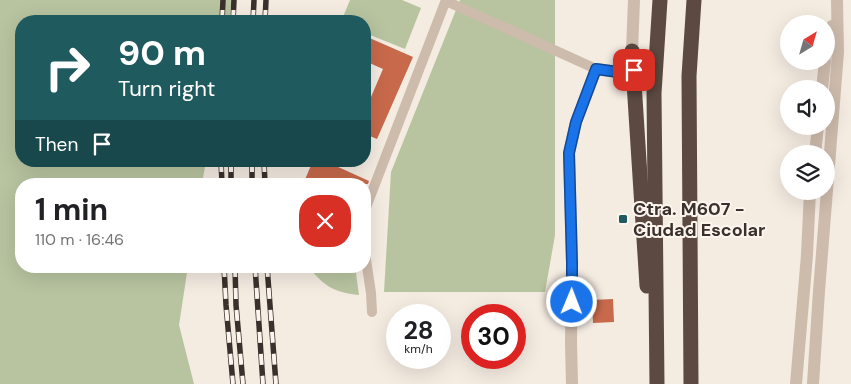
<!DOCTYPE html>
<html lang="en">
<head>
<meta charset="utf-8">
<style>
	:root { --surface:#fff; --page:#f2f2f2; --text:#202124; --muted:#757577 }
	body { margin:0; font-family:"DM Sans",sans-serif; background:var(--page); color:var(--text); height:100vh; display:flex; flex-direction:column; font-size:19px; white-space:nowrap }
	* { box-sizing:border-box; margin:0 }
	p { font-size:16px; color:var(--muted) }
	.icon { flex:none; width:28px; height:28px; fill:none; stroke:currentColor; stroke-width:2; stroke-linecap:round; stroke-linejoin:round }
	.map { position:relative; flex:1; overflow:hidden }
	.sheet { position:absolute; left:15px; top:178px; width:356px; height:95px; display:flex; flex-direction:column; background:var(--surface); border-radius:20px; box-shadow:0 5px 20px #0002 }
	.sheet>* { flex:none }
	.top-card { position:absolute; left:15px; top:15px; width:356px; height:152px; border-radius:20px; box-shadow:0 5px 20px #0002; background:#1f5a5e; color:#fff; overflow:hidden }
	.needle { width:32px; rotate:37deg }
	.tools { position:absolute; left:780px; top:15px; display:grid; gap:10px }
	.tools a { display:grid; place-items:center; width:55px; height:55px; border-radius:50%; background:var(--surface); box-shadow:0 5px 20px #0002; font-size:25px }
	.speed { position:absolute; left:386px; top:304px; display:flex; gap:10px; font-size:25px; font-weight:700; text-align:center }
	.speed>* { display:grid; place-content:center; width:65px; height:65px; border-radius:50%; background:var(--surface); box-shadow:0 5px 20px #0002; line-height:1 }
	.speed small { font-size:12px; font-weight:400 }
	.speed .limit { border:8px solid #d22; background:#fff; color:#111 }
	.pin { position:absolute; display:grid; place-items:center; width:42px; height:42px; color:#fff; margin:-21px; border-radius:10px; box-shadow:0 2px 8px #0006 }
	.me { position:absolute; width:55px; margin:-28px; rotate:1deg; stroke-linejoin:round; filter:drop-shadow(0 0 4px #0008) }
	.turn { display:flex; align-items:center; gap:18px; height:105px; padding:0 20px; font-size:22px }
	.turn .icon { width:65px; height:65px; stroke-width:2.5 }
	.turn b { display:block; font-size:35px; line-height:42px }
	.then { display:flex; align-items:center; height:48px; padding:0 20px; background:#0003; gap:10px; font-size:19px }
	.round { display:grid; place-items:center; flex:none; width:52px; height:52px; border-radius:20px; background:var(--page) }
	.overview { display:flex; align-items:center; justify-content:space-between; height:85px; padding:0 20px }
	h1 { font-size:30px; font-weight:700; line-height:38px }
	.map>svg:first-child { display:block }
	.green { fill:#b8c4a0 }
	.building { fill:#c8694b }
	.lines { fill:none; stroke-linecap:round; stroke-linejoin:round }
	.service { stroke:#cdbbac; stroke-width:10 }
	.minor { stroke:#cdbbac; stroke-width:12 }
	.motorway { stroke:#5c4a42; stroke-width:15 }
	.rail-casing { stroke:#3b302b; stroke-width:5.5 }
	.rail { stroke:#fbf5ee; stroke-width:4; stroke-dasharray:11; stroke-linecap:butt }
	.route-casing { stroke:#114b97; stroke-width:12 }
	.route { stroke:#1a73e8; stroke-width:9 }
	.poi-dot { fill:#1f5a5e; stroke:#fbf5ee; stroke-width:2 }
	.labels { text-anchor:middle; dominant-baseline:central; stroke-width:4; stroke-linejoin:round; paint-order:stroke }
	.poi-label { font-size:18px; font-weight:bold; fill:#3b302b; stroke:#fbf5ee; text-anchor:start }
</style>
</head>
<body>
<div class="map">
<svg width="851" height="384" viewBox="0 0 851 384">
	<rect width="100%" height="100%" fill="#f4ebe1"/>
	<g class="green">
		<polygon points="0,0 232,0 229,21 21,21 21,161 206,161 202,184 21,184 21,266 188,266 179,325 194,384 0,384"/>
		<polygon points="350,0 402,0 421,8 405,49 365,33 365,21 345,21 343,17"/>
		<polygon points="460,0 555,0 555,235 545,292 384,292 391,172"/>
		<path d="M307,266H355L359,295C332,292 325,286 307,266Z"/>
	</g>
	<g class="building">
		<polygon points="365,36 413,57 377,139 365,134 365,111 383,69 365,61"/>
		<polygon points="313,161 325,161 369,181 368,184 303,184"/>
		<polygon points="613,299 614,322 593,323 592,300"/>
	</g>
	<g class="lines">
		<g class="service">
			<polyline points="446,1 596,69"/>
			<polyline points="365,210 446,0"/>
			<polyline points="365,253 371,293 372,312"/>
		</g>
		<g class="minor">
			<polyline points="632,51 634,0"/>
			<polyline points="826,55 832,26"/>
			<polyline points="822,89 825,61"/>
			<polyline points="815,154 818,126"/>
			<polyline points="572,384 571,342 572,263 569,153 576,122 596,69 618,72 634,70"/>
			<polyline points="796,384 807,255 810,191"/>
			<polyline points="813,384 819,291 838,52 837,0"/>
		</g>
		<g class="motorway">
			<polyline points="632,51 647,286"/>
			<polyline points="657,384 654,93 660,0"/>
			<polyline points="691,384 689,76 694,0"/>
		</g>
		<g class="rail-casing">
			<g id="rail">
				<polyline points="222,21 223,0"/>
				<polyline points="233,21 234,0"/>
				<polyline points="253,21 254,0"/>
				<polyline points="265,21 266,0"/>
				<polyline points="221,161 222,184"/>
				<polyline points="231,161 231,184"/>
				<polyline points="252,161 252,184"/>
				<polyline points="264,161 265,184"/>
				<polyline points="224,266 226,305 233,384"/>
				<polyline points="235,266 236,305 243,384"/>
				<polyline points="255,266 263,384"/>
				<polyline points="267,266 276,384"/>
			</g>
		</g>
		<use href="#rail" class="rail"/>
	</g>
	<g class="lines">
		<g class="route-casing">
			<polyline id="route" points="572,302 572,263 569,153 576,122 596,69 618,72 634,70"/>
		</g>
		<use href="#route" class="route"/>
	</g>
	<rect class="poi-dot" x="618" y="214" width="10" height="10" rx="2.5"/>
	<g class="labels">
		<g class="poi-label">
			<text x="633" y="209">Ctra. M607 -<tspan x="633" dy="21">Ciudad Escolar</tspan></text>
		</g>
	</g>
</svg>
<div class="tools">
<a><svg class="needle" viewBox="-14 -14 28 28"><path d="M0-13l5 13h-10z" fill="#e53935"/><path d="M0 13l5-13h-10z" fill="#757577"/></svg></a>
<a><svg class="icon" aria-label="sound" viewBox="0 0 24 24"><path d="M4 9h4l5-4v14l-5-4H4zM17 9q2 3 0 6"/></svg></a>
<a><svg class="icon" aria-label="layers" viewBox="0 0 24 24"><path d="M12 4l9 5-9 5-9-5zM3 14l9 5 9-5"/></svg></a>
</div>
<div class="speed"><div>28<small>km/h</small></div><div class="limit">30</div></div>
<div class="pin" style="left:634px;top:70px;background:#d93025"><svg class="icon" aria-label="arrive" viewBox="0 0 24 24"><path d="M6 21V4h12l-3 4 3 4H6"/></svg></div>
<svg class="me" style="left:572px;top:302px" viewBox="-20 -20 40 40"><circle r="17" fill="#1a73e8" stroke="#fff" stroke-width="3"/><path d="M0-11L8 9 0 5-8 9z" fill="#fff"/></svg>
<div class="top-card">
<div class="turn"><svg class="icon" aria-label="right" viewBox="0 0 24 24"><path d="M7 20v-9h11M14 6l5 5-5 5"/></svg><div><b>90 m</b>Turn right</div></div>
<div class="then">Then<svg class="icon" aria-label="arrive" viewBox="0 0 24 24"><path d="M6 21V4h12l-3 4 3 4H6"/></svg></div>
</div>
<section class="sheet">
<div class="overview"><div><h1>1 min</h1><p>110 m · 16:46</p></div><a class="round" style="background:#d93025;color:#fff"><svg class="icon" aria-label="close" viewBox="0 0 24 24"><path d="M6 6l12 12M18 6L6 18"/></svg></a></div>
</section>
</div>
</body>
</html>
